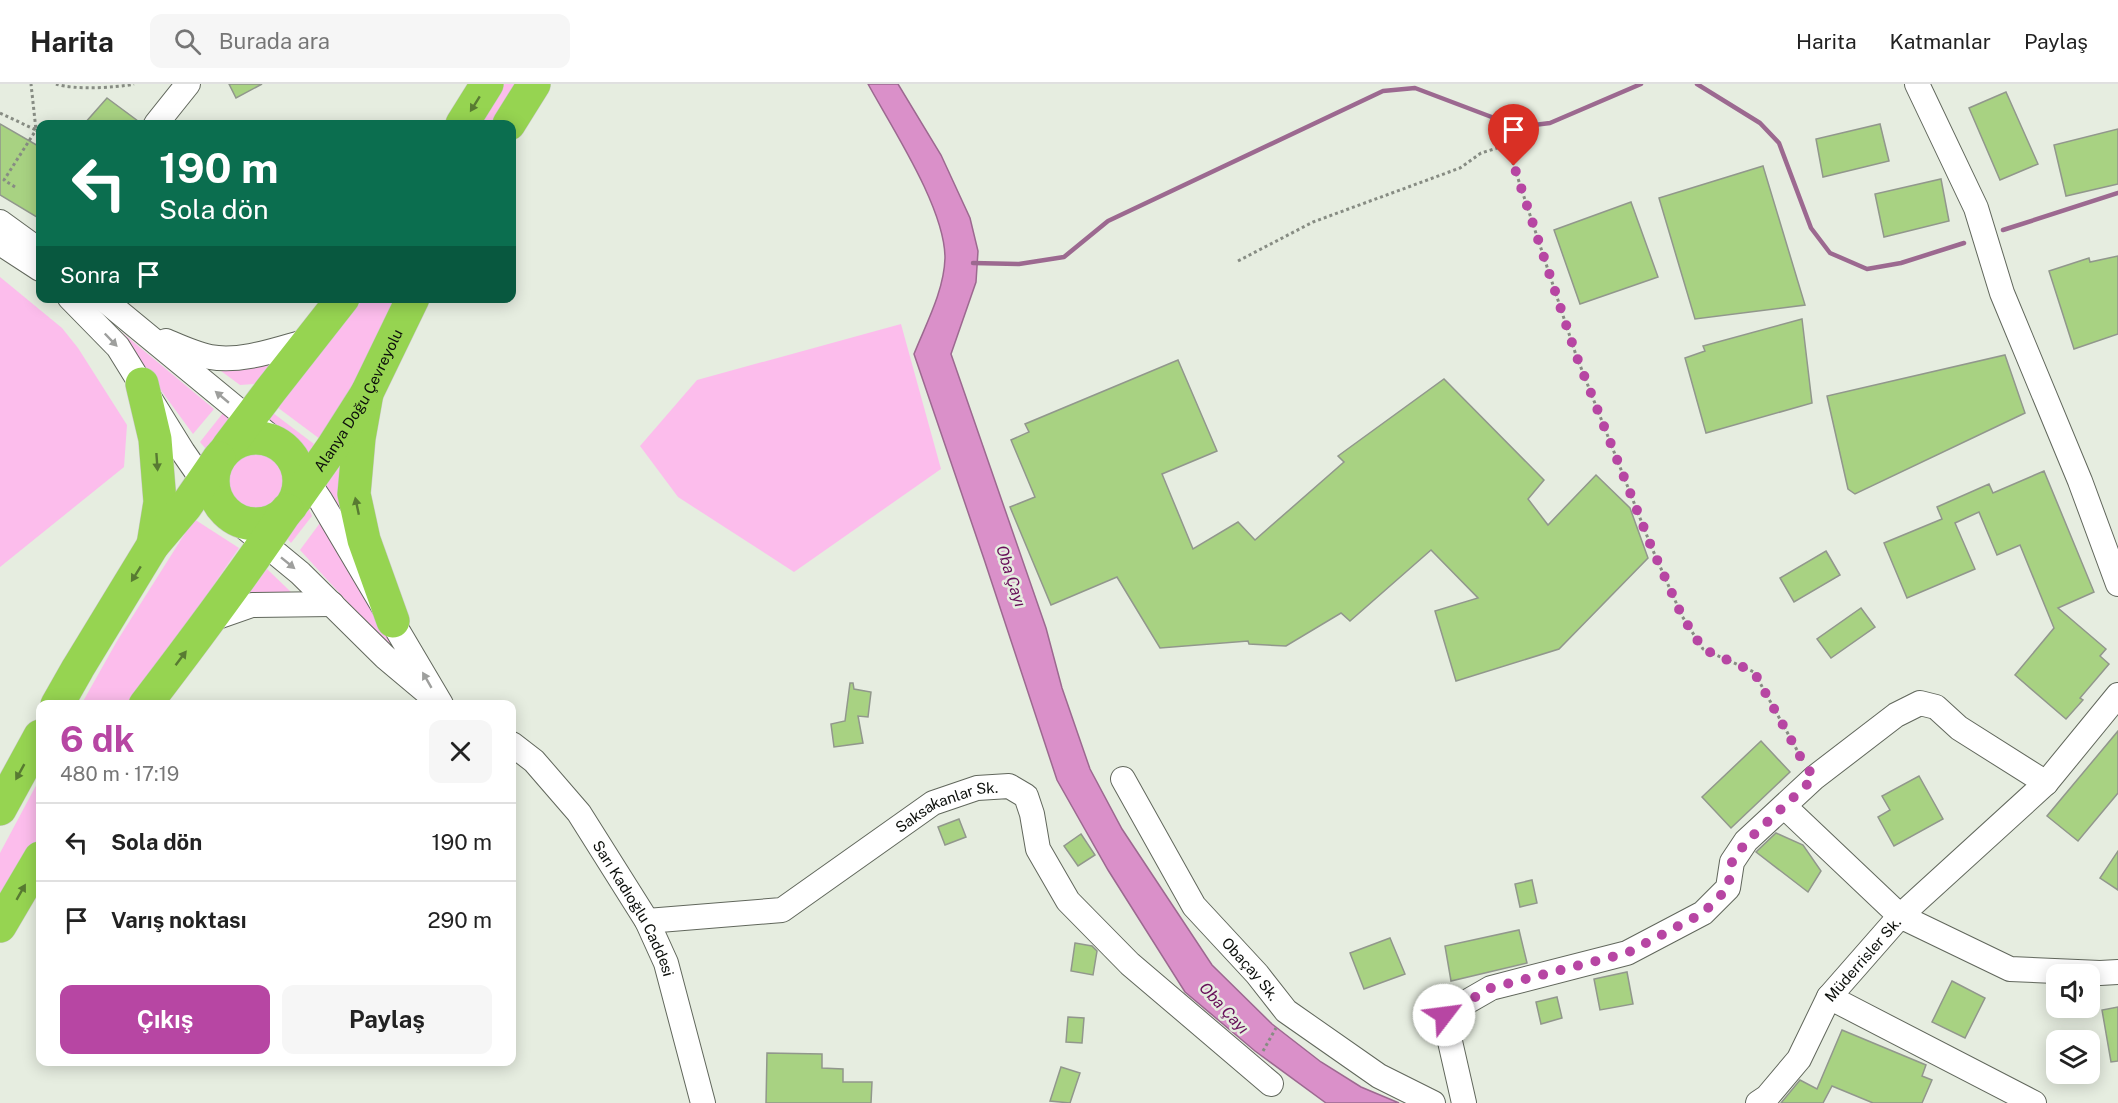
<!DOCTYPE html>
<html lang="tr">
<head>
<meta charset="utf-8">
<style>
	:root { --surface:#fff; --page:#f6f6f6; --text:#222; --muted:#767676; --line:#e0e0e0; --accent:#b746a3 }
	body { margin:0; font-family:"Public Sans",sans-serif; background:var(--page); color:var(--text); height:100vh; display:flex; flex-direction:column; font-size:22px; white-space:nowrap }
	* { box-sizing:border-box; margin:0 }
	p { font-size:20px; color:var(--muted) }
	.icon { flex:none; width:33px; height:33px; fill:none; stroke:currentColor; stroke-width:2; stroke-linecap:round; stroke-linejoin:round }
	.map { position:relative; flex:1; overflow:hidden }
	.sheet { position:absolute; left:36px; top:616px; width:480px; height:366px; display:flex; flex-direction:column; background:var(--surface); border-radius:12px; box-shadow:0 3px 15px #0003 }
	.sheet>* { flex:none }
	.hud { position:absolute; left:36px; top:36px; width:480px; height:183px; border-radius:12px; box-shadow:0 3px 15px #0003; background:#0b6e4f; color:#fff; overflow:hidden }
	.buttons { position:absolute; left:2046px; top:880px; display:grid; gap:12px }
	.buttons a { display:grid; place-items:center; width:54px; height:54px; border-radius:12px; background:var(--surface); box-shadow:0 3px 15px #0003; font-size:30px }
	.pin { position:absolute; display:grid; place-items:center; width:51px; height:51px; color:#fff; margin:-62px -26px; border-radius:50% 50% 50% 0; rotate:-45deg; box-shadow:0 0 6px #0007 }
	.pin .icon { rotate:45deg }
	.me { position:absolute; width:66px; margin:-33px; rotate:60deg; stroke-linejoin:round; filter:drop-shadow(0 0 4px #0008) }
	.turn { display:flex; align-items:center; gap:21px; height:126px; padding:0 24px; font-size:27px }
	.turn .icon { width:78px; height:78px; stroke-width:2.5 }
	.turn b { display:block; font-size:42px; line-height:51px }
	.then { display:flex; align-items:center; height:57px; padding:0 24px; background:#0003; gap:12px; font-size:22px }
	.round { display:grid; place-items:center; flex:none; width:63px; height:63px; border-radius:12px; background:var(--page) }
	.overview { display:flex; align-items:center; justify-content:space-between; height:102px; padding:0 24px }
	h1 { font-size:36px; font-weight:700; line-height:45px; color:var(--accent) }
	.primary-button { display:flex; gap:12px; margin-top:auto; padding:12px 24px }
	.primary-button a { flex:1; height:69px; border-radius:12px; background:var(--accent); color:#fff; font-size:24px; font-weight:700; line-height:69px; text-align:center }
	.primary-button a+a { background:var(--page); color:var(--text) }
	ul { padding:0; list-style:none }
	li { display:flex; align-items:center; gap:18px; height:78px; padding:0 24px; border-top:2px solid var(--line) }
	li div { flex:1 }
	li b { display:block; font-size:22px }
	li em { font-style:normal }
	header { display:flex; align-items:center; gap:36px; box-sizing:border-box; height:84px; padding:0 30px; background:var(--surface); border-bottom:2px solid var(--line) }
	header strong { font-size:28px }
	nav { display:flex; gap:33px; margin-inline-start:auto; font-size:21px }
	.search { width:420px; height:54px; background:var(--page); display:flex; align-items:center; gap:15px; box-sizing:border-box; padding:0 21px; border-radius:12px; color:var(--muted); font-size:22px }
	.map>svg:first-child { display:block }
	.green { fill:#fcbdec }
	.water { fill:#da90c9; stroke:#9c6990; stroke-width:1.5 }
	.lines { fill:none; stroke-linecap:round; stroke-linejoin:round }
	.stream { stroke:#9c6990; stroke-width:4.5 }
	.building { fill:#a8d282; stroke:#91978c; stroke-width:1.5 }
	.minor-casing { stroke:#61675c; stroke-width:26 }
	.highway-casing { stroke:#cacac9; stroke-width:34 }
	.path { stroke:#878c83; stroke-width:3; stroke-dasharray:3 3; stroke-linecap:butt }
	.minor { stroke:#fff; stroke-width:24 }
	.highway { stroke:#96d451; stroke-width:33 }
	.oneway { fill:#587b32 }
	.oneway2 { fill:#9e9f9d }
	.route { stroke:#b746a3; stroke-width:10; stroke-dasharray:0 18 }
	.labels { text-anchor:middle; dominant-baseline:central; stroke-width:5; stroke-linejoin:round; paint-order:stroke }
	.street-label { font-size:15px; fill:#0c0f0b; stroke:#e6ede0 }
	.water-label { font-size:16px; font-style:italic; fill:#670e59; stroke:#e6ede0 }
</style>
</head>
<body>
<header>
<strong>Harita</strong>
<div class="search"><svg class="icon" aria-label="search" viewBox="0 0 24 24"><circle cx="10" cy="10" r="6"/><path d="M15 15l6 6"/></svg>Burada ara</div>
<nav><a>Harita</a><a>Katmanlar</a><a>Paylaş</a></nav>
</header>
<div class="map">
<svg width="2118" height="1019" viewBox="0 0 2118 1019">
	<rect width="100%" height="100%" fill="#e6ede0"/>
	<g class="green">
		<polygon points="501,0 515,0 490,40 476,40"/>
		<polygon points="0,193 62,244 78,264 127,341 124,383 0,483"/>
		<polygon points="363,215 401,215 366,282 320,355 277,323"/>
		<polygon points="89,221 214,325 193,350 141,279"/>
		<polygon points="901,240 941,385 794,488 678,413 640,362 697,296"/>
		<polygon points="274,280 254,300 240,301 221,287"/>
		<polygon points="223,329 229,334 206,365 200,358"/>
		<polygon points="273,329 314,360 308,369 268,334"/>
		<circle cx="256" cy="398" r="30"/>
		<polygon points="344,377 348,436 325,403"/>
		<polygon points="309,425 312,432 291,459 286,453"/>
		<polygon points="194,435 239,464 131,621 81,621 117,557"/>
		<polygon points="320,439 409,585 300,466"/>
		<polygon points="267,485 291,508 245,514"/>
		<polygon points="40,694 40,757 0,819 0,769"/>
	</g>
	<path class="water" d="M868,0H898L941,71L970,134L978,167L976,198L951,270L1046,544L1062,604L1090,685L1122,745L1212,881L1272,940L1321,978L1361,1003L1399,1019H1326L1255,967L1185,908L1108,786L1057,696L984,475L914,270C926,240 944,207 945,174C945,124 892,44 868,0Z"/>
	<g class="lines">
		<g class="stream">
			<polyline points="1697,0 1760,39 1779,59 1811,144 1830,169 1867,185 1901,179 1964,159"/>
			<polyline points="2003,146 2118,109"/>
			<polyline points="973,179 1019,180 1064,173 1108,137 1383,7 1415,4 1518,43 1550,39 1641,0"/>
		</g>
	</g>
	<g class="building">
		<polygon points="229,0 262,0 236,14"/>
		<polygon points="2006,8 2038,80 2000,96 1969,24"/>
		<polygon points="107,14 142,40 84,40"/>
		<polygon points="0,40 40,63 40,135 0,111"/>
		<polygon points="1880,40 1889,77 1823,93 1816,55"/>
		<polygon points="2118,45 2118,100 2066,112 2054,61"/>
		<polygon points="1763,82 1805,221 1695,235 1659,114"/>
		<polygon points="1941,95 1949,137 1884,153 1875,110"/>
		<polygon points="1631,118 1658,193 1580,220 1554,146"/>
		<polygon points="2118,172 2118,250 2074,265 2049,187 2089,174 2090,178"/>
		<polygon points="1802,235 1812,319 1706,349 1685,274 1705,267 1703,262"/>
		<polygon points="2005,271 2025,329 1855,410 1848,405 1827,312"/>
		<polygon points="1178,276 1217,367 1162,390 1193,465 1238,438 1255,456 1344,378 1338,372 1444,295 1544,396 1528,415 1548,441 1596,391 1630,424 1648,474 1559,565 1456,597 1435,527 1478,514 1431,466 1350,537 1341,529 1286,562 1249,560 1248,557 1160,564 1117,493 1051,521 1010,423 1035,413 1011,356 1029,348 1025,340"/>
		<polygon points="2044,387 2094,508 2058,524 2106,565 2100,572 2109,580 2080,614 2083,616 2066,635 2015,591 2054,544 2020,461 1997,471 1979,428 1955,439 1975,485 1907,514 1884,459 1942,435 1937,423 1989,400 1993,409"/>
		<polygon points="1826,467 1840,491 1794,518 1780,494"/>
		<polygon points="1861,524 1875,543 1831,574 1817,555"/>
		<polygon points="850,599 853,599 854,605 871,608 868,633 858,632 863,659 834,663 831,640 845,637"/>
		<polygon points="2118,647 2118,709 2078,757 2047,732"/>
		<polygon points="1761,657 1790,688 1731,744 1702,713"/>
		<polygon points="1919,692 1943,735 1894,762 1878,733 1890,726 1882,712"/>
		<polygon points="959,735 966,753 945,761 938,743"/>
		<polygon points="1776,749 1803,761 1821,787 1808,808 1756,768"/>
		<polygon points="1081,750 1095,771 1078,782 1064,762"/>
		<polygon points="2118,767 2118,806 2100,794"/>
		<polygon points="1532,796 1537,819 1520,823 1515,800"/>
		<polygon points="1519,846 1527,879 1451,897 1445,862"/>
		<polygon points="1390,854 1405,890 1364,905 1350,869"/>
		<polygon points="1075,859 1092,862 1097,867 1093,891 1071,887"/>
		<polygon points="1627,888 1633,920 1600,926 1594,895"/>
		<polygon points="1952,897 1985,914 1965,954 1932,938"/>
		<polygon points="1557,913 1562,934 1541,940 1536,918"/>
		<polygon points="2118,923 2118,977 2111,978 2102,926"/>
		<polygon points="1068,933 1084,934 1082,959 1066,958"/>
		<polygon points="1842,946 1926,981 1922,992 1932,996 1922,1019 1873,1019 1832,1002 1823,1019 1781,1019 1800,996 1817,1005"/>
		<polygon points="767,969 822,970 822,984 843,985 843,998 872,998 871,1019 766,1019"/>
		<polygon points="1061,983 1080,989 1070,1019 1050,1017"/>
	</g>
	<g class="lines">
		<g class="minor-casing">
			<g id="minor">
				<polyline points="1917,0 1976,124 2002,209 2080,397 2118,500"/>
				<polyline points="156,40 188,0"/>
				<polyline points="0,138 40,167"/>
				<polyline points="0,159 40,185"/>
				<polyline points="70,214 118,263 183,368 217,417"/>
				<polyline points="102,214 283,363"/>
				<path d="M166,257C180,263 195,270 210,273C243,279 280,264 311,256"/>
				<polyline points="226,428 300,489 385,573 441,620 321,417 292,374"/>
				<polyline points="209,536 252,521 332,520"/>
				<path id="s1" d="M512,660L534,677L579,729L647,837L666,879L703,1019"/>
				<path id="s2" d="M1123,695L1194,822L1257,890L1286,927L1379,992L1433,1019"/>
				<polyline points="1785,723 1900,832 2046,699 2118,611"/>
				<path id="s3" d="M647,837L782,826L933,719L977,704L1009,702L1026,712L1032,730L1038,765L1068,817L1130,880L1271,1000"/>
				<polyline points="1829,913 2034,1019"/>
				<polyline points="1464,1019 1444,931 1491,904 1627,869 1703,829 1728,804 1732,778 1746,757 1814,694 1896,631 1920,619 1936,623 1959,644 2046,699"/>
				<path id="s4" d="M1758,1019L1767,1013L1799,975L1829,913L1900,832L2010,885L2100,889L2118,888"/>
			</g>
		</g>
		<g class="highway-casing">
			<g id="highway">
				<polyline points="462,40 487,0"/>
				<polyline points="509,40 534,0"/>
				<polyline points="142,300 155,355 160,418 153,461"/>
				<polyline points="367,309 359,354 354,410 364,456 393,537"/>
				<circle cx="256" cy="397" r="43"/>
				<polyline points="228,363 270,307 343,214"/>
				<path id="s5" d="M296,415L332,364L367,309L413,214"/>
				<polyline points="57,621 78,584 153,461 186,422 219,374"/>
				<path d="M145,621C194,557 242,493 287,426"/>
				<polyline points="0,725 40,652"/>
				<polyline points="0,842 40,774"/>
			</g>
		</g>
		<g class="path">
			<path d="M56,0C73,6 116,4 134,0"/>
			<polyline points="0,29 36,46 31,0"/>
			<polyline points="15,103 4,96 36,46 40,49"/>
			<polyline points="1238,177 1313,138 1460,84 1481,69 1507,61 1576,271 1651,462 1682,532 1703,565 1754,588 1803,677"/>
			<polyline points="1263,967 1276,944"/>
		</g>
		<use href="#minor" class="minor"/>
		<use href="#highway" class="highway"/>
	</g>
	<defs><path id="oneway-solid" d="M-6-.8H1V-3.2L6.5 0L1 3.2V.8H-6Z" transform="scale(1.5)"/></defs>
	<g class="oneway">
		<use href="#oneway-solid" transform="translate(475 20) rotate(122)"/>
		<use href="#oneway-solid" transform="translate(157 378) rotate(86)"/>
		<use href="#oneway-solid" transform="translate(357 422) rotate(-102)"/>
		<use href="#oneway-solid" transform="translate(136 490) rotate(122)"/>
		<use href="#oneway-solid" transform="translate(181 574) rotate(-53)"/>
		<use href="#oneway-solid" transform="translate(20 688) rotate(119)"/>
		<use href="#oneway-solid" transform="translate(21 808) rotate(-60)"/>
	</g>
	<g class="oneway2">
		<use href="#oneway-solid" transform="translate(111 256) rotate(46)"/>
		<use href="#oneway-solid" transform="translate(222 313) rotate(-140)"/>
		<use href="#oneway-solid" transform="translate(288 479) rotate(39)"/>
		<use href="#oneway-solid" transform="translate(427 596) rotate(-120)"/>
	</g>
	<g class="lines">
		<polyline class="route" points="1444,931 1491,904 1627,869 1703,829 1728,804 1732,778 1746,758 1814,694 1801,674 1754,588 1703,565 1682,532 1651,462 1576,271 1514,82"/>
	</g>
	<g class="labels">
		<g class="street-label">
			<text stroke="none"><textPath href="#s5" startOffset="117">Alanya Doğu Çevreyolu</textPath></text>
			<text stroke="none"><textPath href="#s3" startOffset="332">Saksakanlar Sk.</textPath></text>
			<text stroke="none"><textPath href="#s1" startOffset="207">Sarı Kadıoğlu Caddesi</textPath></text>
			<text stroke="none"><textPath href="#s4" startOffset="180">Müderrisler Sk.</textPath></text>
			<text stroke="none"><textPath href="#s2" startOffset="230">Obaçay Sk.</textPath></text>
		</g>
		<g class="water-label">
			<text transform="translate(1011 492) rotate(72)">Oba Çayı</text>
			<text transform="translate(1224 924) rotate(47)">Oba Çayı</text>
		</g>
	</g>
</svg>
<div class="buttons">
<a><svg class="icon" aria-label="sound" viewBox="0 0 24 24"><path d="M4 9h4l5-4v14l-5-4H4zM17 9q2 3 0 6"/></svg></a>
<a><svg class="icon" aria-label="layers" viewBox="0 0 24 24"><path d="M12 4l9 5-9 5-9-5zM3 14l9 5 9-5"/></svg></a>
</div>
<div class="pin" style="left:1514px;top:82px;background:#d93025"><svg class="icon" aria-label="arrive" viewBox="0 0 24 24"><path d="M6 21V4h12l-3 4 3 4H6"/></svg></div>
<svg class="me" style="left:1444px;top:931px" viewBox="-20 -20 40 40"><circle r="19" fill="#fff"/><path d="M0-13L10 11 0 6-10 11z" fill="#b746a3"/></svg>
<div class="hud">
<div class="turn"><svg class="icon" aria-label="left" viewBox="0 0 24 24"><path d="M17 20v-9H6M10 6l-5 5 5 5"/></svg><div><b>190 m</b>Sola dön</div></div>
<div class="then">Sonra<svg class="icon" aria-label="arrive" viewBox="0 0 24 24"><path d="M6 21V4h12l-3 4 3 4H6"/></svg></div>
</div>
<section class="sheet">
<div class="overview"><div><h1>6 dk</h1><p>480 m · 17:19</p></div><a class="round"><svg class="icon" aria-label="close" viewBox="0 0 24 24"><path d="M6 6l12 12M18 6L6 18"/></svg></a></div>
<ul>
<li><svg class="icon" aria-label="left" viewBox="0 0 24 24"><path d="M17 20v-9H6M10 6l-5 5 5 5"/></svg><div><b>Sola dön</b></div><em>190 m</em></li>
<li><svg class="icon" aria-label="arrive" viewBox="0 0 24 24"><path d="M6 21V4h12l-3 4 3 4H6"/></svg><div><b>Varış noktası</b></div><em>290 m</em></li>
</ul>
<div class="primary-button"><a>Çıkış</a><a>Paylaş</a></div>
</section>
</div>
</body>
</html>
